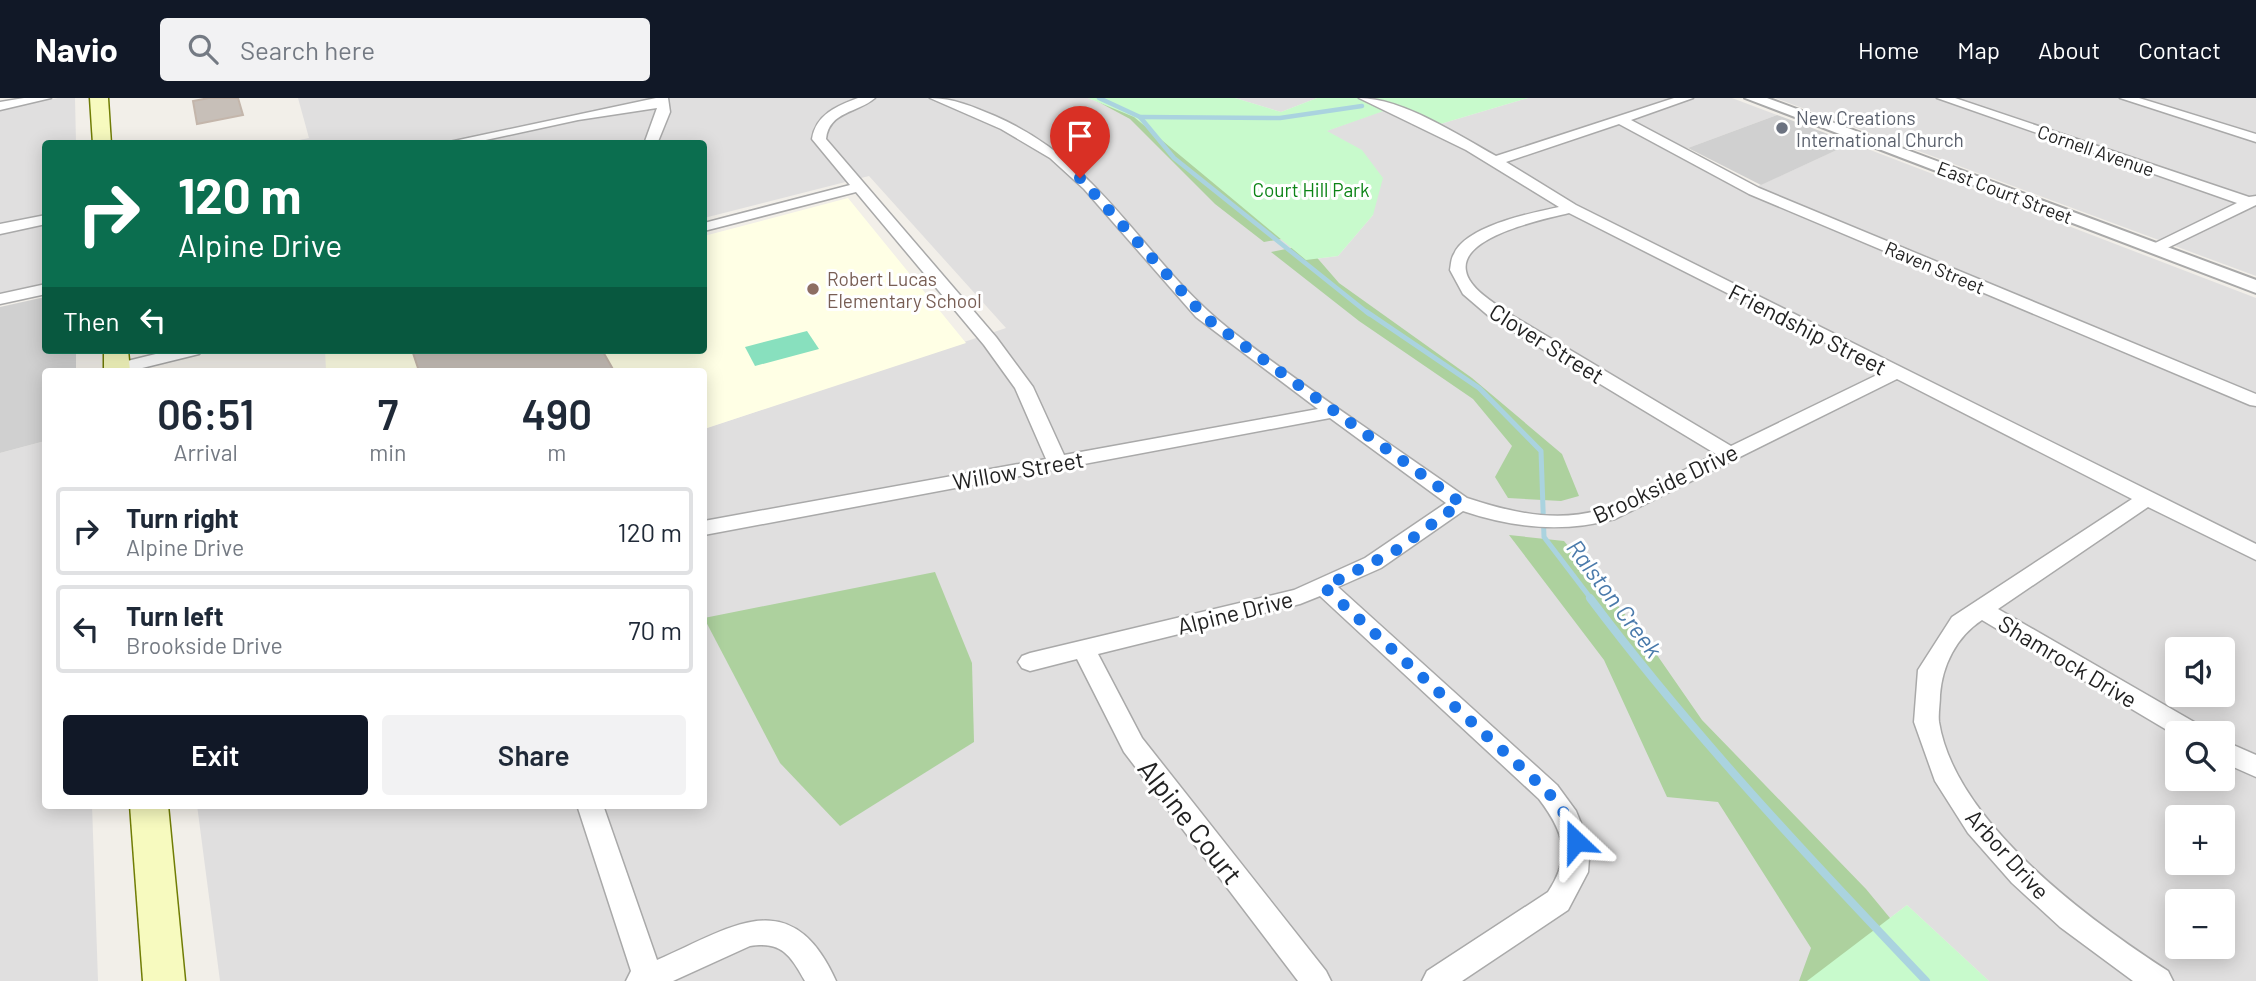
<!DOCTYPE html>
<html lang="en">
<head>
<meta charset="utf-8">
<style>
	:root { --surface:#fff; --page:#f2f2f3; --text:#1f2937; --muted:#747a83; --line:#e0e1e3; --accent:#111827 }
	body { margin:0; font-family:Barlow,sans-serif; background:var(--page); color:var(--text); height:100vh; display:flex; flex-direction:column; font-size:26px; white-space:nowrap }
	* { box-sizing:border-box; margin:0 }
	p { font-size:23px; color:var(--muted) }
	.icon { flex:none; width:38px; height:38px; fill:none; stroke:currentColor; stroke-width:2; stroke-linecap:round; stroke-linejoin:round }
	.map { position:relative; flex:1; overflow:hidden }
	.sheet { position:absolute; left:42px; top:270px; width:665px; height:441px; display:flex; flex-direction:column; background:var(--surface); border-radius:7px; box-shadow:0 4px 18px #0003 }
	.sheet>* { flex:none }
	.banner { position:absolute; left:42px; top:42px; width:665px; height:214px; border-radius:7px; box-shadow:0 4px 18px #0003; background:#0b6e4f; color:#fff; overflow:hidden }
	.tools { position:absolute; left:2165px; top:539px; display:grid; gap:14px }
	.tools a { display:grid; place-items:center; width:70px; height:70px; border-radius:7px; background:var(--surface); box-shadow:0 4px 18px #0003; font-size:35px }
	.pin { position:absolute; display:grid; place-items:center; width:60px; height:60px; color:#fff; margin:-72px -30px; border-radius:50% 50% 50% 0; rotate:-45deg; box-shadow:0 0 7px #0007 }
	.pin .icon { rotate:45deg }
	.me { position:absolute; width:77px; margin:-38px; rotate:337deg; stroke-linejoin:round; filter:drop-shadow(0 0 5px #0008) }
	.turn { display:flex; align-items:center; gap:24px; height:147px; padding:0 21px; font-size:32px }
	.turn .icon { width:91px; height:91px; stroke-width:2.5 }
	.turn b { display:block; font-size:49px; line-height:60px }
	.then { display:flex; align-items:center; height:66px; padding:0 21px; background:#0003; gap:14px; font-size:26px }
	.eta { display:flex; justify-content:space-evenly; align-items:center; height:119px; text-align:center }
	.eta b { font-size:42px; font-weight:600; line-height:49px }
	.cta { display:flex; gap:14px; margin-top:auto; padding:14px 21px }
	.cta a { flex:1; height:80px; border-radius:7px; background:var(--accent); color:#fff; font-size:28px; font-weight:600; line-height:80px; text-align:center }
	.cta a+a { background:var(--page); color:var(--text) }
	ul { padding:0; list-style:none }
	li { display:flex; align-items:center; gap:21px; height:88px; margin:0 14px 10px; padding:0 7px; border:4px solid var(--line); border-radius:7px }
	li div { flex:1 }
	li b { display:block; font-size:26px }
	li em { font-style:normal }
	header { display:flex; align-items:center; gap:42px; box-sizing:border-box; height:98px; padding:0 35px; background:var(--accent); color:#fff }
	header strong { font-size:33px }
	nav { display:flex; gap:38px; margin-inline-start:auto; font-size:24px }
	.search { width:490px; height:63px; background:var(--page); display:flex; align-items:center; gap:18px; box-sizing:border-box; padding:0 24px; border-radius:7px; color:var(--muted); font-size:26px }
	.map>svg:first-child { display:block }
	.residential { fill:#e0dfdf; fill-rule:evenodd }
	.education { fill:#ffffe5 }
	.religious { fill:#d0d0d0 }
	.forest { fill:#add19e }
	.park { fill:#c8facc }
	.pitch { fill:#88e0be }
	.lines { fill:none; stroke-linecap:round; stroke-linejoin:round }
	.stream-far2 { stroke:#aad3df; stroke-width:4.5 }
	.stream-far1 { stroke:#aad3df; stroke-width:5 }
	.stream { stroke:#aad3df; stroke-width:8 }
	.building { fill:#c7bfb8; stroke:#c4b6ab; stroke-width:2 }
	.minor-casing { stroke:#a9a9a9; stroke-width:3 }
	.tertiary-casing { stroke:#a9a9a9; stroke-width:4 }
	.secondary-casing { stroke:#707d05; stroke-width:3 }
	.minor { fill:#fff; fill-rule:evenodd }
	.tertiary { fill:#fff; fill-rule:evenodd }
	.secondary { fill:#f7fabf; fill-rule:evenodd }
	.route { stroke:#1a73e8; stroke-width:12; stroke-dasharray:0 21.6 }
	.worship-dot { fill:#6b7280; stroke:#fff; stroke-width:2.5 }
	.education-dot { fill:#8d6e63; stroke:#fff; stroke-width:2.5 }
	.labels { text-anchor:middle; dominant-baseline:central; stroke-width:6; stroke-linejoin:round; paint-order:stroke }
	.far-worship-label { font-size:19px; fill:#5b616d; stroke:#fff; text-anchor:start }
	.far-street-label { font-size:19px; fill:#222; stroke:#fff }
	.far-park-label { font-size:19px; fill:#0c8416; stroke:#fff }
	.far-education-label { font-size:19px; fill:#785e54; stroke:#fff; text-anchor:start }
	.street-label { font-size:23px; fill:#222; stroke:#fff }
	.water-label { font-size:24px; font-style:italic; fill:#4a7aab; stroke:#fff }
	.near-street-label { font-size:28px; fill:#222; stroke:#fff }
</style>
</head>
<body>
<header>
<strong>Navio</strong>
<div class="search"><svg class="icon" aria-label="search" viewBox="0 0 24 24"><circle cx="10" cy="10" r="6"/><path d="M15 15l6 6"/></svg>Search here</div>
<nav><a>Home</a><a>Map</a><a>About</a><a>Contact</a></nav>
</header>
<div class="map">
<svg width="2256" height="883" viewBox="0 0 2256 883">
	<rect width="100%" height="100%" fill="#f2efe9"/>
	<g class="residential">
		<polygon points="58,0 75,0 76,45 46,46 45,185 0,195 0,10"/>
		<path d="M298,0H1088L1134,19L1307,162L1338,158L1373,117L1362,53L1326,33L1388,11L1437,27L1528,0H1732L1777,17L1672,56L1745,94L1852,45L2256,200V883H1989L1907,807L1807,883H220L197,707H704V331L1006,230L869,78L704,120V46L284,45L309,40ZM2177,551H2222V597H2177ZM2177,635H2222V681H2177ZM2177,719H2222V765H2177ZM2177,803H2222V849H2177Z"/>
		<polygon points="1235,0 1317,0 1281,14"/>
		<polygon points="1775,0 2256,0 2256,178"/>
		<polygon points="45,343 46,707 92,707 98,883 0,883 0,355"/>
	</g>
	<polygon class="education" points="848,100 966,245 704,331 704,273 326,273 325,252 704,252 704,138"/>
	<g class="religious">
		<polygon points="1777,17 1852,45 1761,87 1688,50"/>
		<polygon points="45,199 46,252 76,252 76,273 46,273 45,343 0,355 0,209"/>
	</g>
	<g class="forest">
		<polygon points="1091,0 1127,0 1293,139 1264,144 1215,106 1130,21"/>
		<polygon points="1306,147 1339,185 1472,280 1562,356 1579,398 1561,403 1508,400 1495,379 1512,348 1473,301 1359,223 1271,154"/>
		<polygon points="1509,437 1564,443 1648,544 1702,622 1866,791 1942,883 1799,883 1811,850 1718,704 1667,699 1604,562"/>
		<polygon points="935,474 972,565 974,644 840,728 780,665 704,520"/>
	</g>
	<g class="park">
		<polygon points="1088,0 1235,0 1281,14 1317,0 1528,0 1437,27 1395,9 1327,33 1362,52 1383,80 1373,117 1338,158 1306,162 1134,19"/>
		<polygon points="1907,807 1989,883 1807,883"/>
	</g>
	<polygon class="pitch" points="807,233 819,251 755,268 745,249"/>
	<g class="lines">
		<g class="stream-far2">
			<polyline points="1099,0 1140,19 1174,60 1369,216"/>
			<polyline points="1140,19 1280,20 1362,8"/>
		</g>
		<polyline class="stream-far1" points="1367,214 1479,290 1541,353 1544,439 1592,502"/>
		<path class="stream" d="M1590,500C1692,636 1809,760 1926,883"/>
	</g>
	<g class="building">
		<polygon points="209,0 238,0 243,17 197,26 193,3"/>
		<polygon points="412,252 602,252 614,273 419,273"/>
	</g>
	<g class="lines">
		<g class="minor-casing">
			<g id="minor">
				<polygon points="24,0 51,0 0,12 0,4"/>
				<polygon points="656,0 668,0 670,14 657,46 644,46 657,10 578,22 467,46 440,46"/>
				<path d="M858,0H875C858,15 829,13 826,41L996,239L1033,289L1064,357L1318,311L1196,219L1084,91L1050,60L1001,31L930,0C953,0 974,9 995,18C1105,66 1142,162 1229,231C1306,291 1388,344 1467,400C1509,414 1556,425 1599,412C1637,400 1679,373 1716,356L1491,220L1463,196L1450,172C1451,167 1451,160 1454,156C1466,128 1531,115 1559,109L1466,52L1359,0C1402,0 1458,37 1496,58L1674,0H1693L1631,22L1759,90L2256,296V308L2250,307L1749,96L1619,26L1506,64L1576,107L2256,446V462L2148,409L1998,511L2201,628L2204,635H2177V638L1982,522C1956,539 1942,568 1940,597C1940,606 1938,616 1939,624C1955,724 2089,822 2168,873L2173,883H2133L2060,829L2012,785L1968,735L1935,683L1914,624L1918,572L1952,519L2132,401L1897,281L1615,421C1563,435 1514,430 1463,413L1381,470L1338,489L1557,687L1576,713L1590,747L1588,774L1568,812L1462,883H1422L1427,873L1548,794C1572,758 1564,734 1539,701L1320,498L1300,506L1098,556L1142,640L1326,873L1331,883H1298L1124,654L1077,561L1030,573L1022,570L1018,564L1022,558L1030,555L1294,492L1365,460L1446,405L1330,320L704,437V423L1046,361L1015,290L984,247L856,94L704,133V125L850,87L812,41C816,16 837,8 858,0ZM1569,115L1883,274L1731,348L1503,212C1491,202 1469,190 1466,173C1459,138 1545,121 1569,115Z"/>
				<polygon points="1937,0 1955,0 2249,99 2256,98 2256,107 2159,154 2149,154 2149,148 2237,105"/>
				<polygon points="2120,0 2139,0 2256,36 2256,44"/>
				<polygon points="46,117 46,126 0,136 0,126"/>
				<polygon points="46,186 46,196 0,206 0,196"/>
				<polygon points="172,252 202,252 199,256 130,273 108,271 111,267"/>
				<polygon points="2222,642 2256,657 2256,679 2222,664"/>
				<path d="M577,707H603L657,862C731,830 791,783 836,883H805C790,857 782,843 750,848L673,883H626L631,873Z"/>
			</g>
		</g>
		<g class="tertiary-casing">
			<polygon id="tertiary" points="1745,0 1767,0 2256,182 2256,195"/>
		</g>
		<g class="secondary-casing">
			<g id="secondary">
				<polygon points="90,0 108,0 111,46 93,46"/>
				<polygon points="104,252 128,252 130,273 104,273"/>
				<polygon points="130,707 168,707 185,883 143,883"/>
			</g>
		</g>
		<use href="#minor" class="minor"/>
		<use href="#tertiary" class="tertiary"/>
		<use href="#secondary" class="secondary"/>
	</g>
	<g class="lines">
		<polyline class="route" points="1080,80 1206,220 1461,405 1395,453 1324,489 1548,694 1570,723 1576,743"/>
	</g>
	<circle class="worship-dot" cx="1782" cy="30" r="7"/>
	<circle class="education-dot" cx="813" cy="191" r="7"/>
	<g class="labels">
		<g class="far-worship-label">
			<text x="1796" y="19">New Creations<tspan x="1796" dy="22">International Church</tspan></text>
		</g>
		<g class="far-street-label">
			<text transform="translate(2096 52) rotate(19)">Cornell Avenue</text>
			<text transform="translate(2005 94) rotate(21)">East Court Street</text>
			<text transform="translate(1935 169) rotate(23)">Raven Street</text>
		</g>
		<g class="far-park-label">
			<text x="1311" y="91">Court Hill Park</text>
		</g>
		<g class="far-education-label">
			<text x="827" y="180">Robert Lucas<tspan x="827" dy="22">Elementary School</tspan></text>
		</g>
		<g class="street-label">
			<text transform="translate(1808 231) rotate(27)">Friendship Street</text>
			<text transform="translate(1547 245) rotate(32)">Clover Street</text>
			<text transform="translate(1018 372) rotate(-10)">Willow Street</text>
			<text transform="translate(1665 385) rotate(-25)">Brookside Drive</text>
			<text transform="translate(1235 514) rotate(-14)">Alpine Drive</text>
			<text transform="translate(2068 563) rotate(31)">Shamrock Drive</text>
			<text transform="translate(2008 756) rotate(48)">Arbor Drive</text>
		</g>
		<g class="water-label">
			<text transform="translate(1615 500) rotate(53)">Ralston Creek</text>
		</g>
		<g class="near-street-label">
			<text transform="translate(1191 723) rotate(52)">Alpine Court</text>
		</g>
	</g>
</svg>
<div class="tools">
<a><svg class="icon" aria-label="sound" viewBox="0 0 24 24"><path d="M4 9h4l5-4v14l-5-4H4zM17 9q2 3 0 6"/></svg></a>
<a><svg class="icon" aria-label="search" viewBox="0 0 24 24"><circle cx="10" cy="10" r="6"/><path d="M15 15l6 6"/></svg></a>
<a>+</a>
<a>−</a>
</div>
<div class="pin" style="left:1080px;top:80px;background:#d93025"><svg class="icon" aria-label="arrive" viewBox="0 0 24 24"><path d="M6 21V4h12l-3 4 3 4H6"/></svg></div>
<svg class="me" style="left:1576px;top:743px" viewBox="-20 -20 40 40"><path d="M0-17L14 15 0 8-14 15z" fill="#1a73e8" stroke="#fff" stroke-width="4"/></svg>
<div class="banner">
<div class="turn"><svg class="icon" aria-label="right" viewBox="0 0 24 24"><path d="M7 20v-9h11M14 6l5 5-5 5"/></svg><div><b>120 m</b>Alpine Drive</div></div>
<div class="then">Then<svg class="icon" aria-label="left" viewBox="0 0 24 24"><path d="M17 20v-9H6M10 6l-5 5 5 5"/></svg></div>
</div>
<section class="sheet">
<div class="eta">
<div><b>06:51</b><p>Arrival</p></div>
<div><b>7</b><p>min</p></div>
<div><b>490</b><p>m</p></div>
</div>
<ul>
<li><svg class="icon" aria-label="right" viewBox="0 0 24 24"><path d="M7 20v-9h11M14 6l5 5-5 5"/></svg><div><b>Turn right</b><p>Alpine Drive</p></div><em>120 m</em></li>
<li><svg class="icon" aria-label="left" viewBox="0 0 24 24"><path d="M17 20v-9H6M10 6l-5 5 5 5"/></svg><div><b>Turn left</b><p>Brookside Drive</p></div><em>70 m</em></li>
</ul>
<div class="cta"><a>Exit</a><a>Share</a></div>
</section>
</div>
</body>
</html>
